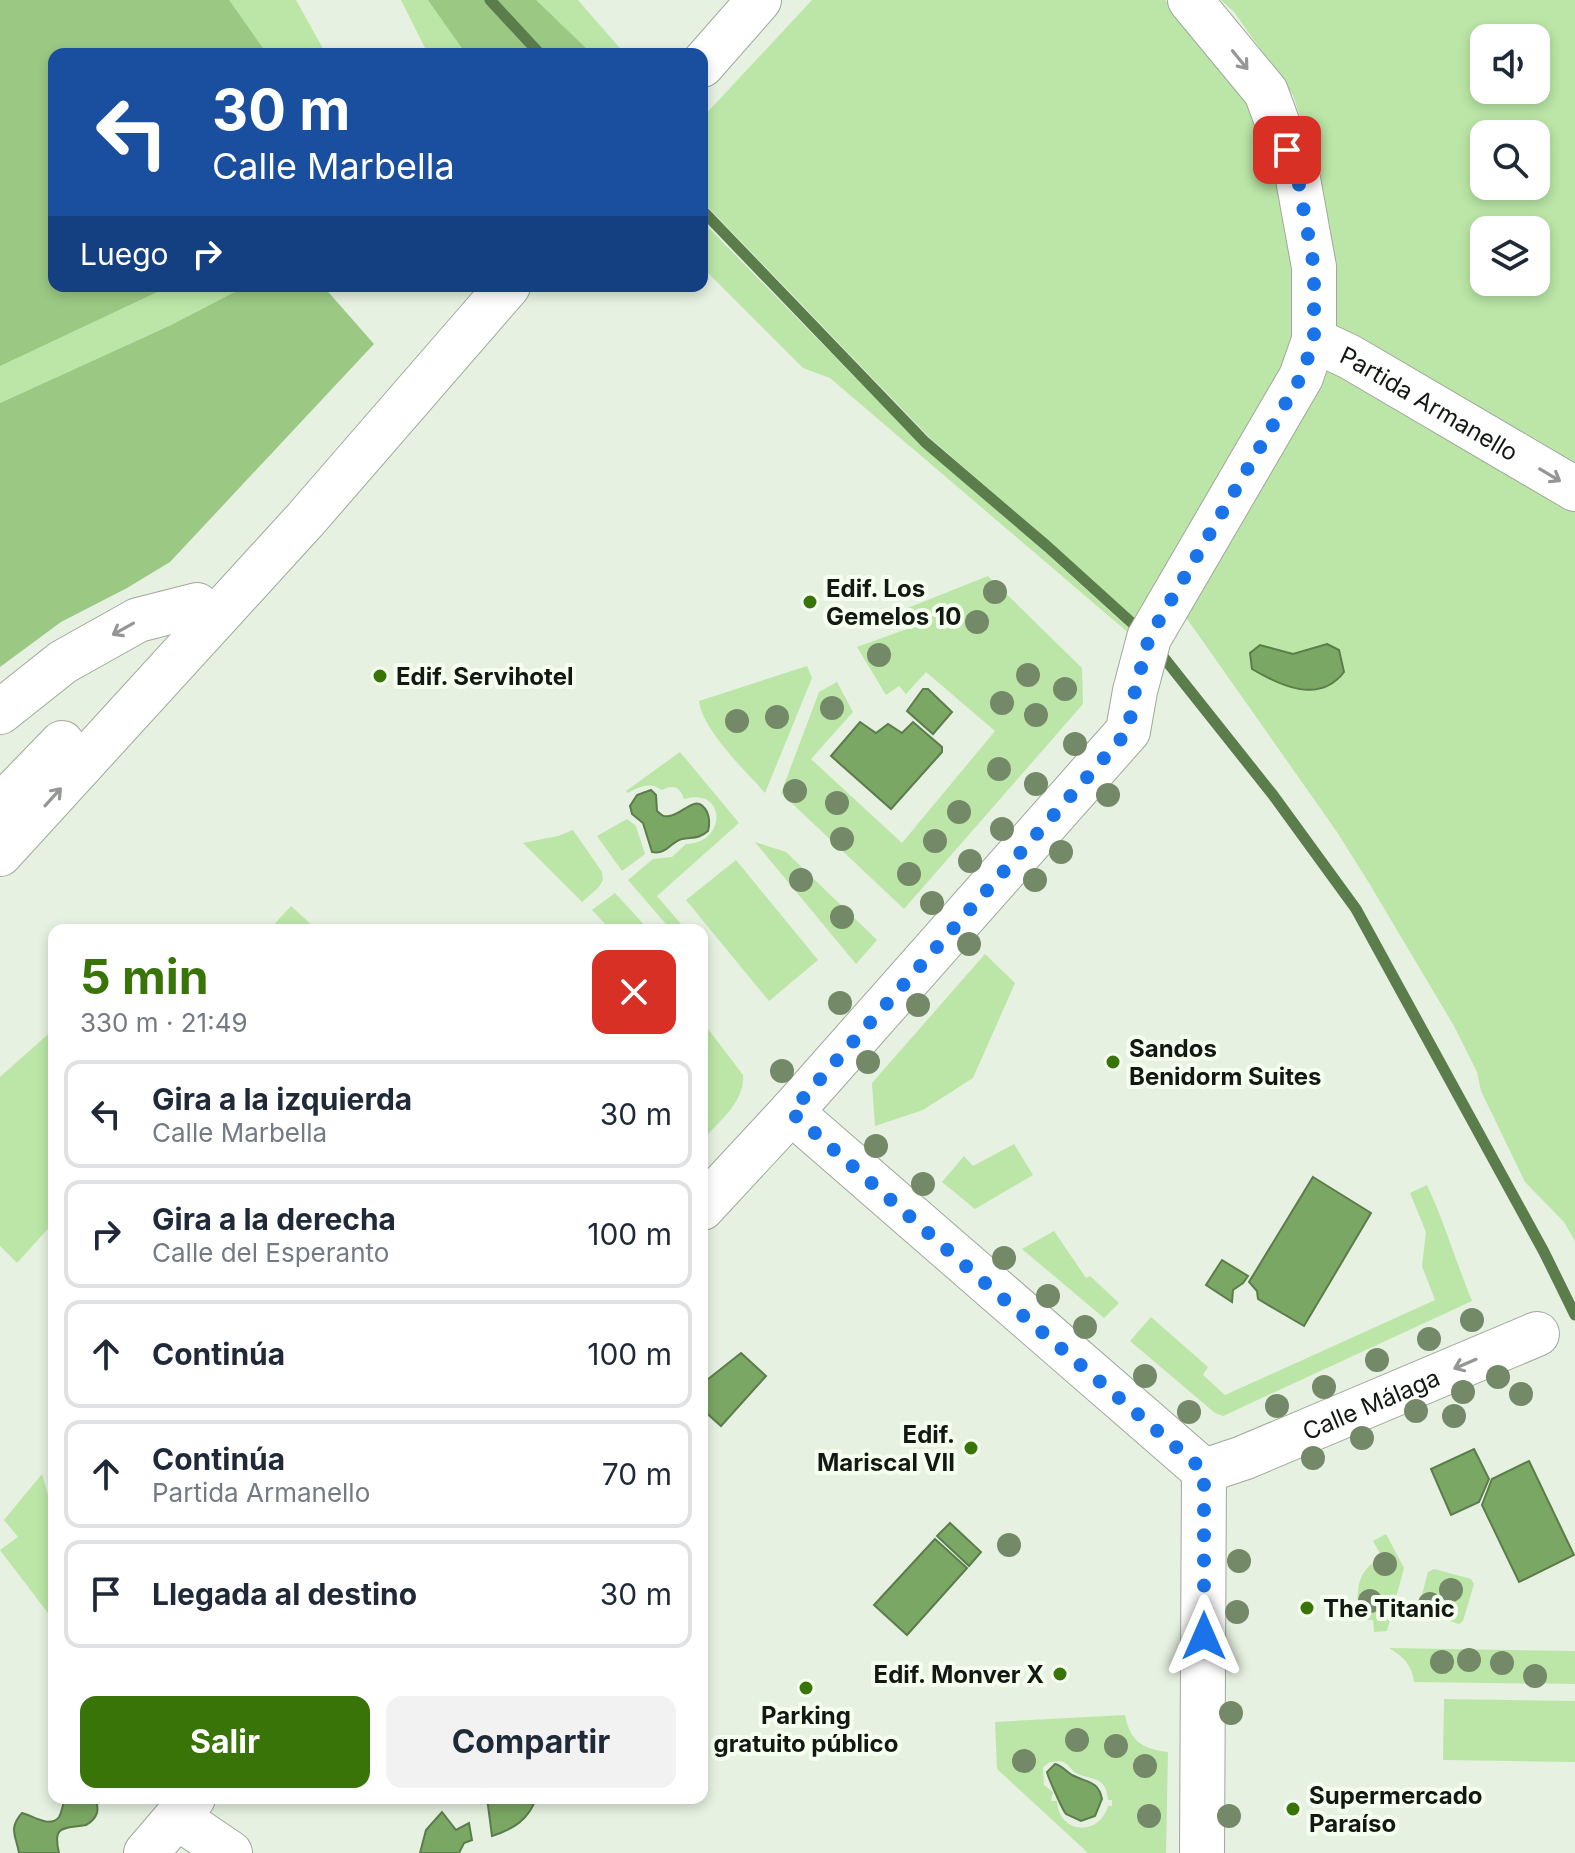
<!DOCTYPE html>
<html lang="es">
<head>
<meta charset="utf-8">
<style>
	:root { --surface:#fff; --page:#f2f2f3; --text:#1f2937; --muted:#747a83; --line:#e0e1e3; --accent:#397408 }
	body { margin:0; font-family:Inter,sans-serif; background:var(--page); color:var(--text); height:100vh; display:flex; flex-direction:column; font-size:30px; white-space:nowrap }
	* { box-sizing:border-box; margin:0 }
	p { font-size:26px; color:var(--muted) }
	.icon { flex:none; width:44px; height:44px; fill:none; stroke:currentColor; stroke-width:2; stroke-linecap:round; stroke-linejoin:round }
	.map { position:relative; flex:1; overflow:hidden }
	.side { position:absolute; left:48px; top:924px; width:660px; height:880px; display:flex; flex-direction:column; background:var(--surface); border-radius:16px; box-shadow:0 4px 12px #0003 }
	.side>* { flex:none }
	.top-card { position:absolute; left:48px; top:48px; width:660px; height:244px; border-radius:16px; box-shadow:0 4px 12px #0003; background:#1a4fa0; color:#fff; overflow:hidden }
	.controls { position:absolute; left:1470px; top:24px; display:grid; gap:16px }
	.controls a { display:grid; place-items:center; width:80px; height:80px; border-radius:16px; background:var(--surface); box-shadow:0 4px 12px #0003; font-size:40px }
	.pin { position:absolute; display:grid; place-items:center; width:68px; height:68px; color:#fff; margin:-34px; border-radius:16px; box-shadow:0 4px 12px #0006 }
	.me { position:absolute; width:88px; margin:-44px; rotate:0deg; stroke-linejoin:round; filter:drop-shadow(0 0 6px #0008) }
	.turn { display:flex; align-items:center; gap:28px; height:168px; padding:0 32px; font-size:36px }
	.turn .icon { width:104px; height:104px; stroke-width:2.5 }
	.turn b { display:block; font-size:56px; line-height:68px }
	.then { display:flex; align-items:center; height:76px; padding:0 32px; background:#0003; gap:16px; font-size:30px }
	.round { display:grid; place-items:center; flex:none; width:84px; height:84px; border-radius:16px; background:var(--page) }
	.summary { display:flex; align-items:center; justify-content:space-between; height:136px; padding:0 32px }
	h1 { font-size:48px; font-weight:700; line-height:60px; color:var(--accent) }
	.button { display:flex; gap:16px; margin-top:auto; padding:16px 32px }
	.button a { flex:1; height:92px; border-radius:16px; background:var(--accent); color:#fff; font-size:32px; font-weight:700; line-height:92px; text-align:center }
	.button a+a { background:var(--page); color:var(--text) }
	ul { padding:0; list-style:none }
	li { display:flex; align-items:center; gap:24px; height:108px; margin:0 16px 12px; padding:0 16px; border:4px solid var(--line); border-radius:16px }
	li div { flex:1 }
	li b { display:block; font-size:30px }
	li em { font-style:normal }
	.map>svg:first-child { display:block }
	.green { fill:#bbe6a7; fill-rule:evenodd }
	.forest { fill:#9bc984 }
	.water { fill:#7aa763; stroke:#5b7c4b; stroke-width:2 }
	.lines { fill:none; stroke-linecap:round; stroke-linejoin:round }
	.stream { stroke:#5b7c4b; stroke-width:11 }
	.minor-casing { stroke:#9fa99a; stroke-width:46 }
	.major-casing { stroke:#9fa99a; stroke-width:46 }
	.minor { stroke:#fff; stroke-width:44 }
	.major { stroke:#fff; stroke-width:44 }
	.tree { fill:#748967 }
	.oneway { stroke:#959795 }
	.route { stroke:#1a73e8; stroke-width:14; stroke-dasharray:0 25.2 }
	.poi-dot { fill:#397408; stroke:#f4ffef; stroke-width:3 }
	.labels { text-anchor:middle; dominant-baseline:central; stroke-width:8; stroke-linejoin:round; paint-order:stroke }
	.street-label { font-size:24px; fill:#141813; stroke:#f4ffef }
	.poi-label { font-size:24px; font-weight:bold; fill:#141813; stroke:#f4ffef; text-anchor:start }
</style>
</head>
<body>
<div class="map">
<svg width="1575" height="1853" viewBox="0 0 1575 1853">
	<rect width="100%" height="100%" fill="#e6f1e1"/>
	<g class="green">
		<polygon points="0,0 296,0 326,54 54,54 54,286 246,286 171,325 0,403"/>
		<polygon points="401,0 578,0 625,54 428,54"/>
		<polygon points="812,0 1165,0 1193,27 1234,78 1255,118 1292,226 1300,317 1280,382 1140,623 1051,543 930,438 702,201 702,118"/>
		<path d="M1221,0H1575V472L1332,326L1317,169L1293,95L1234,12ZM1484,38H1536V90H1484ZM1484,134H1536V186H1484ZM1484,230H1536V282H1484Z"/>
		<polygon points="702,221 922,446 1044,551 1133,632 1131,635 830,378 803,368 702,267"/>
		<polygon points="1345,368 1575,507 1575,1241 1564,1222 1525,1182 1481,1091 1477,1072 1454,1026 1369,883 1337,832 1178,606 1316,373"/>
		<polygon points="988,576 1082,668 1083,704 904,909 781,793 819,692 837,682 853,712 811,759 902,843 995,731 926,672 906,694 899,686 886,695 857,647 907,629 900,611"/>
		<path d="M807,666L812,678L765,793C746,771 703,731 699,701Z"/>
		<path d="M680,752L739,823L657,896L686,930H671L628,880L653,859L672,857L686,844C726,844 728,787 684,799C680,787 674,784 662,790C649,781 640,787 627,793L626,791Z"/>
		<polygon points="627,819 636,826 645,854 622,871 597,836"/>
		<polygon points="573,830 602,872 603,880 599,887 582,902 523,843 558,836"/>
		<polygon points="755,842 786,852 877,940 856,964"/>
		<polygon points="736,860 818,960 769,1001 686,900"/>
		<polygon points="615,893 649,930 611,930 592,910"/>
		<polygon points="291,906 317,930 269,930"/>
		<polygon points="985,954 1015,983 973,1078 923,1110 875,1126 872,1083"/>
		<path d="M702,1021L743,1075C745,1102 719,1121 702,1141Z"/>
		<polygon points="54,1029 54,1222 17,1263 0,1246 0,1077"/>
		<polygon points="1014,1144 1033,1175 975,1209 942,1182 964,1156 973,1166"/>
		<path d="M1427,1185C1445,1224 1456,1262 1472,1301L1223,1416L1215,1413L1130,1341L1151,1317L1208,1367L1203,1375L1225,1395L1435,1300L1422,1266L1426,1232L1410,1193Z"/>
		<polygon points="1054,1231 1086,1278 1090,1276 1119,1303 1104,1318 1022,1249"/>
		<polygon points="42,1474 54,1516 54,1621 0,1550 18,1537 4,1520"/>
		<path d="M1386,1534L1404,1568L1387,1631L1374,1632L1373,1620H1358C1358,1592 1353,1573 1382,1557L1373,1541Z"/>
		<polygon points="1434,1569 1471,1579 1474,1584 1463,1621 1459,1624 1421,1612 1419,1606 1428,1572"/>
		<path d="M1389,1648L1575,1651V1684L1414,1682C1412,1665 1404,1657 1389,1648Z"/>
		<polygon points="1444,1699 1575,1701 1575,1762 1443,1760"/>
		<path d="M1125,1715C1130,1741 1142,1749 1168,1752L1166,1853H1088L997,1769L995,1722ZM1061,1761C1069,1764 1070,1769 1076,1773C1092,1781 1106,1775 1108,1800H1112V1806H1108C1099,1838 1058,1833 1057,1801H1051L1053,1792L1044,1785L1043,1767L1050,1762Z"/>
	</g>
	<g class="forest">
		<polygon points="0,0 229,0 267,54 54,54 54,286 170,286 0,366"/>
		<polygon points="428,0 536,0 592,54 466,54"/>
		<polygon points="246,286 323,286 374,344 170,562 127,588 61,622 0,667 0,403 171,325"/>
	</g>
	<g class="water">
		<path d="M1327,644L1339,650L1344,672C1319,705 1279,685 1252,669L1250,653L1260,645L1293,654Z"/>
		<polygon points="923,689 928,689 952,712 933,734 907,711"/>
		<polygon points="860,722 876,733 888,724 902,733 913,722 942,747 942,752 891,809 831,756"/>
		<path d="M651,790L656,795L657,811C662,815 662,817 669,816C682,816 696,791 707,812C710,819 710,824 708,831C699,839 693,837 682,839C670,842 667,855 652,852L643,823L632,814L630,806L637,795Z"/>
		<polygon points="1313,1177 1371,1213 1304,1326 1258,1299 1257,1291 1249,1282"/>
		<polygon points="1222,1260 1248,1276 1243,1283 1233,1290 1232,1302 1206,1285"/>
		<polygon points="741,1353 766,1376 721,1426 702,1409 702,1384"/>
		<polygon points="1474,1449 1489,1479 1479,1502 1451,1515 1431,1469"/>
		<polygon points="1529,1461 1574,1555 1519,1582 1482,1505 1492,1479"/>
		<polygon points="950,1523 981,1552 969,1566 937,1536"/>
		<polygon points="935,1539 967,1568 907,1635 874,1605"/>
		<path d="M1055,1764C1063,1766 1065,1771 1072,1775C1087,1783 1098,1780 1102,1799L1095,1816L1081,1821L1066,1814C1062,1809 1048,1777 1047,1772Z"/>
		<path d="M65,1798H94C101,1809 97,1819 86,1825C64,1829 52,1824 59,1853H19C16,1835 8,1829 22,1813C32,1815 50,1829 59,1817C62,1812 63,1803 65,1798Z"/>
		<path d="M487,1798H536C529,1820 513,1829 492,1836Z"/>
		<polygon points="442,1812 456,1830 469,1823 472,1840 464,1843 459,1853 420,1853 426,1830"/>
	</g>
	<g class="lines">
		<g class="stream">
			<polyline points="490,0 540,54"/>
			<polyline points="702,210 925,442 1048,547 1143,633"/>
			<polyline points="1157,649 1273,795 1356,909 1544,1252 1575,1315"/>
		</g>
		<g class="minor-casing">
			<g id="minor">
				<path id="s1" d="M1190,0L1266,92L1298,179L1314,267V340L1350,357L1575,489"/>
				<polyline points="791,1112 1204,1471"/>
				<polyline points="702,1208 791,1112 1128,731 1135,691 1149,638 1301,377 1314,340"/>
				<path id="s2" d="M1204,1471L1243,1458L1537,1334"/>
				<polyline points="177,1817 230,1853"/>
				<polyline points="146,1853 193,1798"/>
				<polyline points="1202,1853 1204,1471"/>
			</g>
		</g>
		<g class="major-casing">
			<g id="major">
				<polyline points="702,65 759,0"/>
				<polyline points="0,712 63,662 138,620 197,605"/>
				<polyline points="0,807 62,743"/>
				<polyline points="0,854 305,520 508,286"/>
			</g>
		</g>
		<use href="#minor" class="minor"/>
		<use href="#major" class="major"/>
	</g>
	<g class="tree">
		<circle cx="995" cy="592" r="12"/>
		<circle cx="977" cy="622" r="12"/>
		<circle cx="879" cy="655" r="12"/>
		<circle cx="1028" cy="675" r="12"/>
		<circle cx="1065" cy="689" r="12"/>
		<circle cx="1002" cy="703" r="12"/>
		<circle cx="832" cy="708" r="12"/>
		<circle cx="1036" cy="715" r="12"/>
		<circle cx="777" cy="717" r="12"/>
		<circle cx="737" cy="721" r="12"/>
		<circle cx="1075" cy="744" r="12"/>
		<circle cx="999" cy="769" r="12"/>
		<circle cx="1036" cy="784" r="12"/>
		<circle cx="795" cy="791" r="12"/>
		<circle cx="1108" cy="795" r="12"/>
		<circle cx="837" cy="803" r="12"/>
		<circle cx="959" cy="812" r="12"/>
		<circle cx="1002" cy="829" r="12"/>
		<circle cx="842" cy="839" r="12"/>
		<circle cx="935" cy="841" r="12"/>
		<circle cx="1061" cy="852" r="12"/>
		<circle cx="970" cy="861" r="12"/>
		<circle cx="909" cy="874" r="12"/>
		<circle cx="801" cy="880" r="12"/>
		<circle cx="1035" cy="880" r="12"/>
		<circle cx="932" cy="903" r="12"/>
		<circle cx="842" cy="917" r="12"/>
		<circle cx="969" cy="944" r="12"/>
		<circle cx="840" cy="1003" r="12"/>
		<circle cx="918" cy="1005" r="12"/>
		<circle cx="868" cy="1062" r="12"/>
		<circle cx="782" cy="1071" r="12"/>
		<circle cx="876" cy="1146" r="12"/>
		<circle cx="923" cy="1184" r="12"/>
		<circle cx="1004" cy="1258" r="12"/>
		<circle cx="1048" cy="1296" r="12"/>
		<circle cx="1472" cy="1320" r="12"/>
		<circle cx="1085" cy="1327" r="12"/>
		<circle cx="1429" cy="1339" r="12"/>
		<circle cx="1377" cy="1360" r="12"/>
		<circle cx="1145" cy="1376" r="12"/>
		<circle cx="1498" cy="1377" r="12"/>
		<circle cx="1324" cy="1387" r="12"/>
		<circle cx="1463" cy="1392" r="12"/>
		<circle cx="1521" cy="1394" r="12"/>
		<circle cx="1277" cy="1406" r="12"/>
		<circle cx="1416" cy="1411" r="12"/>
		<circle cx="1189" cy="1412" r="12"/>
		<circle cx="1454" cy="1416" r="12"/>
		<circle cx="1362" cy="1438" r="12"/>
		<circle cx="1313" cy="1458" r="12"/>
		<circle cx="1009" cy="1545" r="12"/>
		<circle cx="1239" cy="1561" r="12"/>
		<circle cx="1385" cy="1564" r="12"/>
		<circle cx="1451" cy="1590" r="12"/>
		<circle cx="1370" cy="1601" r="12"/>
		<circle cx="1430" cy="1604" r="12"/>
		<circle cx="1237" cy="1612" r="12"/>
		<circle cx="1469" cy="1660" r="12"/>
		<circle cx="1442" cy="1662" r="12"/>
		<circle cx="1502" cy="1663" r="12"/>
		<circle cx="1535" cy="1676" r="12"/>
		<circle cx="1231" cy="1713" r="12"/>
		<circle cx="1077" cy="1740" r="12"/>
		<circle cx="1116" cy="1746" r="12"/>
		<circle cx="1024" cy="1761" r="12"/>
		<circle cx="1145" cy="1766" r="12"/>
		<circle cx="1149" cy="1816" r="12"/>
		<circle cx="1229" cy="1816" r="12"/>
	</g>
	<defs><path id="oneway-shaft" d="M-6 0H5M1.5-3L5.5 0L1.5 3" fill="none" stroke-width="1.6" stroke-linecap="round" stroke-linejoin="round" transform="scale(2)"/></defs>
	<g class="oneway">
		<use href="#oneway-shaft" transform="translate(1240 60) rotate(51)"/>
		<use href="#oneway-shaft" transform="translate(1550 475) rotate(31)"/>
		<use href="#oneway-shaft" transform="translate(123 629) rotate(151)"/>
		<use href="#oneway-shaft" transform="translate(53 797) rotate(-48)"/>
		<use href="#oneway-shaft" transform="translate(1465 1364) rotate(157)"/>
	</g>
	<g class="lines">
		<polyline class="route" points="1204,1636 1204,1471 985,1283 791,1112 1128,731 1135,691 1149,638 1301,377 1314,340 1314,267 1298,179 1287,150"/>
	</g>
	<g class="poi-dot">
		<circle cx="810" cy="602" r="8"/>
		<circle cx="380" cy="676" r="8"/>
		<circle cx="1113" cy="1062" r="8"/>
		<circle cx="971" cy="1448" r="8"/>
		<circle cx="1307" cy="1608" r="8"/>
		<circle cx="1060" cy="1674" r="8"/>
		<circle cx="806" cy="1688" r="8"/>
		<circle cx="1293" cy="1809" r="8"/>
	</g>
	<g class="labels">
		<g class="street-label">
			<text stroke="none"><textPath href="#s1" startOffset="506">Partida Armanello</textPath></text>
			<text stroke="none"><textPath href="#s2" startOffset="180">Calle Málaga</textPath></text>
		</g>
		<g class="poi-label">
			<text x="826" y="588">Edif. Los<tspan x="826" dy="28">Gemelos 10</tspan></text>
			<text x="396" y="676">Edif. Servihotel</text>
			<text x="1129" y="1048">Sandos<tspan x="1129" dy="28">Benidorm Suites</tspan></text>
			<text x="955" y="1434" text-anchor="end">Edif.<tspan x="955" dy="28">Mariscal VII</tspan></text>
			<text x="1323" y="1608">The Titanic</text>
			<text x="1044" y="1674" text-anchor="end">Edif. Monver X</text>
			<text x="806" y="1715" text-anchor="middle">Parking<tspan x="806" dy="28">gratuito público</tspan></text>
			<text x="1309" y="1795">Supermercado<tspan x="1309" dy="28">Paraíso</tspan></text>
		</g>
	</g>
</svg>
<div class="controls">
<a><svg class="icon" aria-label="sound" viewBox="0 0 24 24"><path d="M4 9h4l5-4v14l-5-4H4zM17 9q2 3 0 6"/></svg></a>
<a><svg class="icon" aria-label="search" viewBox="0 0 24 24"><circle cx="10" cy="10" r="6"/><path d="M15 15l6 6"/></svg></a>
<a><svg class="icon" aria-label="layers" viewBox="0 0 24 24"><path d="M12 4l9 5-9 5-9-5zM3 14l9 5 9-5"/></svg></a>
</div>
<div class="pin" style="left:1287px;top:150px;background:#d93025"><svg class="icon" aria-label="arrive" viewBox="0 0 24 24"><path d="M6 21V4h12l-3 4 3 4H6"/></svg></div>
<svg class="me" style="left:1204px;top:1636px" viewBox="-20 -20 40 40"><path d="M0-17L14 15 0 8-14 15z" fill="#1a73e8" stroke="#fff" stroke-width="4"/></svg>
<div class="top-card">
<div class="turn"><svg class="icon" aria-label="left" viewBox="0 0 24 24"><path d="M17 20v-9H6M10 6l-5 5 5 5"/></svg><div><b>30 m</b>Calle Marbella</div></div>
<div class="then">Luego<svg class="icon" aria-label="right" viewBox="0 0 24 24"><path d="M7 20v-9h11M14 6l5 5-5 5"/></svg></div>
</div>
<section class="side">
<div class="summary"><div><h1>5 min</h1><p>330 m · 21:49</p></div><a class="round" style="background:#d93025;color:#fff"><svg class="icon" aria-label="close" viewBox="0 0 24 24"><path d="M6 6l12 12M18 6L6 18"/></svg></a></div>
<ul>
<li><svg class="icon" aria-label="left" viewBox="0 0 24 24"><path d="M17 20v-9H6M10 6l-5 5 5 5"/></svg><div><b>Gira a la izquierda</b><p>Calle Marbella</p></div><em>30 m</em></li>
<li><svg class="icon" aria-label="right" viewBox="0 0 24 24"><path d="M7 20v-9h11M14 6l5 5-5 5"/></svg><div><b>Gira a la derecha</b><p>Calle del Esperanto</p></div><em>100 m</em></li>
<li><svg class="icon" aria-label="ahead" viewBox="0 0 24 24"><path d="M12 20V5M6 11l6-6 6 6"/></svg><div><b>Continúa</b></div><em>100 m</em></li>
<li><svg class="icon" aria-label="ahead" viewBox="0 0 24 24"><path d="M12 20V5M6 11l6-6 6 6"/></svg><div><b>Continúa</b><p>Partida Armanello</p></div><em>70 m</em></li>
<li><svg class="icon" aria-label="arrive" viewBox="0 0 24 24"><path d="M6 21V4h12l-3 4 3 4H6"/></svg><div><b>Llegada al destino</b></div><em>30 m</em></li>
</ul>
<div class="button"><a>Salir</a><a>Compartir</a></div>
</section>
</div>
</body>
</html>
